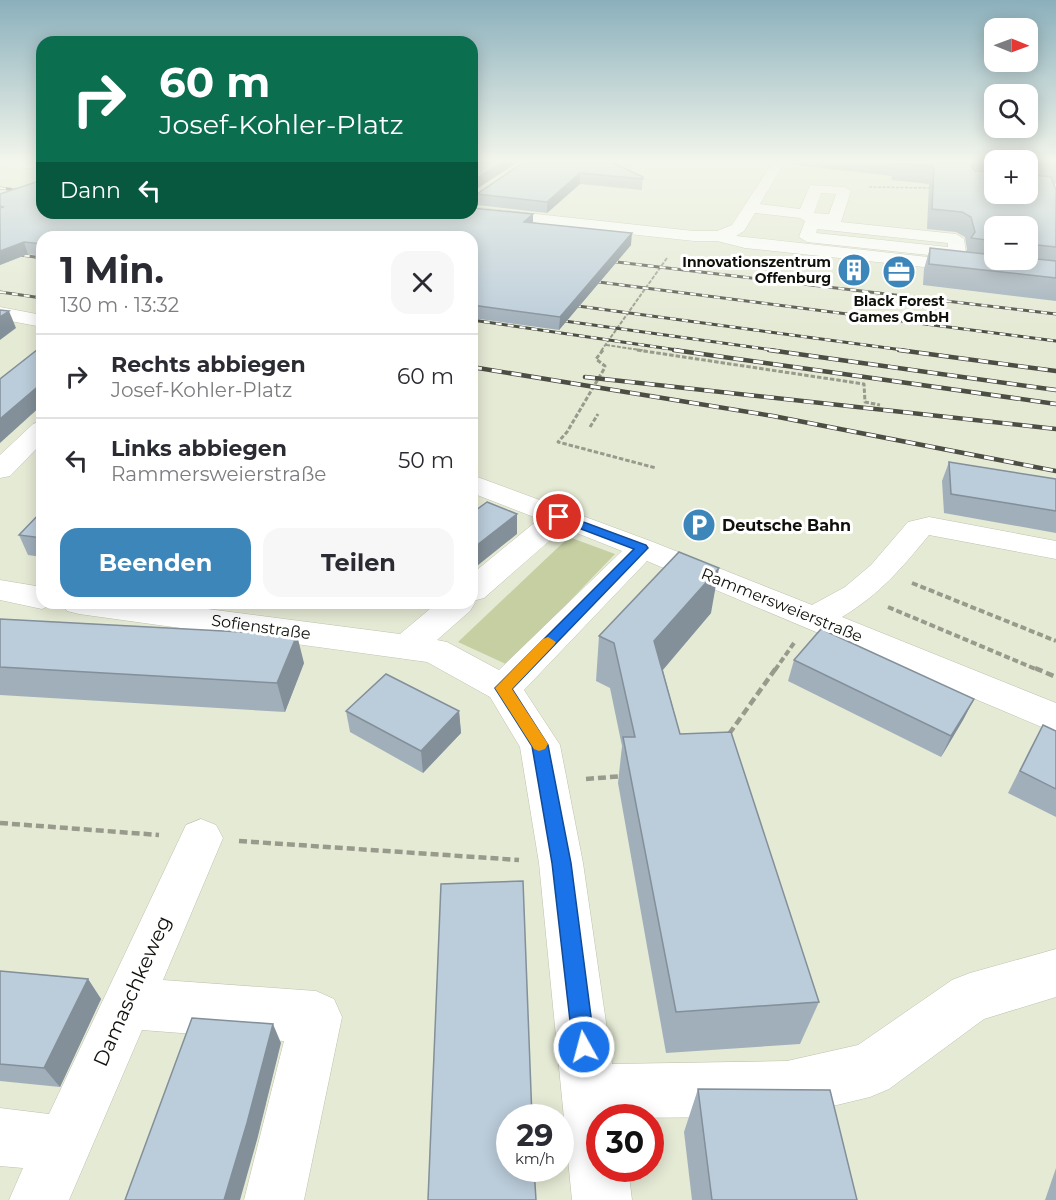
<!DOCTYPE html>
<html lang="de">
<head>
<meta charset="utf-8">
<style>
	:root { --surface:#fff; --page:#f7f7f7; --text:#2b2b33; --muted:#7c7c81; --line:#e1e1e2; --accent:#3c86ba }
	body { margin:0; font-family:Montserrat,sans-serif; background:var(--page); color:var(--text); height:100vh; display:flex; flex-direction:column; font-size:22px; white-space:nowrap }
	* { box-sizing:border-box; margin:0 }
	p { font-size:20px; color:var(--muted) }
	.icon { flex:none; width:33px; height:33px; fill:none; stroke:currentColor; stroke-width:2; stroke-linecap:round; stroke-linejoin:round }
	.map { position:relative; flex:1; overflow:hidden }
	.side { position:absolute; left:36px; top:231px; width:442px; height:378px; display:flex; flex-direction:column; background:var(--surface); border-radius:18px; box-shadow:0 3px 15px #0003 }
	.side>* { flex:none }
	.guide { position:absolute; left:36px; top:36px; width:442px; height:183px; border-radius:18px; box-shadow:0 3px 15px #0003; background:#0b6e4f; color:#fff; overflow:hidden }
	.needle { width:39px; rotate:91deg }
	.tools { position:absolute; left:984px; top:18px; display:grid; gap:12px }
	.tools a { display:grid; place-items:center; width:54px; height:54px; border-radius:12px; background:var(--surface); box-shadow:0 3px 15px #0003; font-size:30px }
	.speed { position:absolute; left:496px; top:1104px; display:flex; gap:12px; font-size:30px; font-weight:700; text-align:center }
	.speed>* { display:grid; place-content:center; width:78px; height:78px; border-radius:50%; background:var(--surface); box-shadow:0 3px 15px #0003; line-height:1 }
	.speed small { font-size:15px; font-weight:400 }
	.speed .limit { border:9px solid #d22; background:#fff; color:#111 }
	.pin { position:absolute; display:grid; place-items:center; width:51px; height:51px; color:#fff; margin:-26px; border:3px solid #fff; border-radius:50%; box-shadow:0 2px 6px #0007 }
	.me { position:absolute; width:66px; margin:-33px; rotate:353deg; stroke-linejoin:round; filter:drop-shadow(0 0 4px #0008) }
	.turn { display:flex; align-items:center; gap:21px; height:126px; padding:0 24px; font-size:27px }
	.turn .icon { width:78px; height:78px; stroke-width:2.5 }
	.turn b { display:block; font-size:42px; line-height:51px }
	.then { display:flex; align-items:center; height:57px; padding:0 24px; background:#0003; gap:12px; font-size:22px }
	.round { display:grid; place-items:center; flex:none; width:63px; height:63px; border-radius:18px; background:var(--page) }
	.headline { display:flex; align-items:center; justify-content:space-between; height:102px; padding:0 24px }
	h1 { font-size:36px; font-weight:700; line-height:45px }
	.button { display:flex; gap:12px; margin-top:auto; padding:12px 24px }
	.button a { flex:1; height:69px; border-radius:18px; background:var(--accent); color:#fff; font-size:24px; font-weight:700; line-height:69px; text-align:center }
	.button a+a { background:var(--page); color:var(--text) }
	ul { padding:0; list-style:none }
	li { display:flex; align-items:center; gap:18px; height:84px; padding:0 24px; border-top:2px solid var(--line) }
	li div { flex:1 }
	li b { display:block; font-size:22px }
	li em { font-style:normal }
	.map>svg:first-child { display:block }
	.green { fill:#c5cfa2 }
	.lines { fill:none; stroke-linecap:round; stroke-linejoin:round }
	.minor-casing { stroke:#bdc2ae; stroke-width:1 }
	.path-far4 { stroke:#989b8c; stroke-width:1.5; stroke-dasharray:3 1.5; stroke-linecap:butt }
	.path-far3 { stroke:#989b8c; stroke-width:2; stroke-dasharray:4 1.5; stroke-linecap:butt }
	.path-far2 { stroke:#989b8c; stroke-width:3; stroke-dasharray:4.5 2; stroke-linecap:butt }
	.path-far1 { stroke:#989b8c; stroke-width:4; stroke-dasharray:6 3; stroke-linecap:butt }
	.path { stroke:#989b8c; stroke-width:4.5; stroke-dasharray:8 4; stroke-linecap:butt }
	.minor { fill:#fff; fill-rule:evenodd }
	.rail-far1-casing { stroke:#4c4e43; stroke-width:3 }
	.rail-casing { stroke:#4c4e43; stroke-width:4.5 }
	.rail-far1 { stroke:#fff; stroke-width:2; stroke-dasharray:6; stroke-linecap:butt }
	.rail { stroke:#fff; stroke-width:3; stroke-dasharray:10; stroke-linecap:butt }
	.wall { fill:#a1afbb; fill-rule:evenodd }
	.shaded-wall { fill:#838f99 }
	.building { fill:#bbccda; stroke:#838f99; stroke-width:1.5; fill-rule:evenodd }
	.route { fill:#1a73e8; stroke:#114b97; stroke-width:1.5 }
	.slow { fill:#f59e0b }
	.labels { text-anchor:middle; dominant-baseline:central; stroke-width:6; stroke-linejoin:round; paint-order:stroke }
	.far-poi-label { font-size:14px; font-weight:bold; fill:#0f110a; stroke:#fff; text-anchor:end }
	.poi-label { font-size:16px; font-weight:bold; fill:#0f110a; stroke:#fff; text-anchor:start }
	.street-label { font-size:16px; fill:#0f110a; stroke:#fff }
	.near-street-label { font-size:20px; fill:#0f110a; stroke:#fff }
</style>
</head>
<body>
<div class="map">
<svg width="1056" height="1200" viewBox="0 0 1056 1200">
	<rect width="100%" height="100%" fill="#e5ead5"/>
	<polygon class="green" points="569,537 615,554 508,665 458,642"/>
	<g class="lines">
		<g class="minor-casing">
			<g id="minor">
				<polygon points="0,160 42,161 42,169 0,166"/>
				<path d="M774,160H786L760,204L800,209L810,185L844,187L851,191L841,222L956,234L964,239L966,253L963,257L957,258L807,242L799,237L805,221L800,218L755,213L744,231L736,236L1056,271V281L745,248L717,241H694L472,217L465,213H472V207L694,231H717L732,225ZM821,193L836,194L829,214L814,213ZM817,229L948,243V247L816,233Z"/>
				<polygon points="0,307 42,315 42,327 0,319"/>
				<polygon points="42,421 42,443 10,476 0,478 0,455 33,424"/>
				<path d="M472,475L653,542L812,605L845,587L871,565L908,522L929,517L1056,541V559L929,535C901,569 880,594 842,617L1056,703V733L647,561L524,690L560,745L583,863L612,1064L787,1061L858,1045L952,980L970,973L1056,949V997L984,1019L889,1089L870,1097L787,1117L600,1118V1168H628L632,1200H572L539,863L520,747L490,697L427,662L79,614L67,611L62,603H161L400,634L437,603H472V574L539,519L472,493ZM564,528L622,551L499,670L447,642L437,640L470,611L475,603L473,601L484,598Z"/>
				<polygon points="0,580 42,587 42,603 55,603 42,609 0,600"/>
				<polygon points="201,819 216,825 223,838 163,980 316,991 334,999 342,1017 304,1200 244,1200 284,1041 142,1030 69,1200 9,1200 23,1168 0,1166 0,1108 49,1114 186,825"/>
			</g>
		</g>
		<polyline class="path-far4" points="869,187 933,188"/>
		<g class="path-far3">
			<polyline points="606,345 647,351"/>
			<polyline points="601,351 667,258"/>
		</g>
		<g class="path-far2">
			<polyline points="603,350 596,359 605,366 604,369 567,432 558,442 656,468"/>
			<polyline points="637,350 864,384 865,402 880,405"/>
			<polyline points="590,427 598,414"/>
		</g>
		<g class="path-far1">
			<polyline points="912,583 1056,641"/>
			<polyline points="888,607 1038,670"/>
			<polyline points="775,670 794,643"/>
		</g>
		<g class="path">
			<polyline points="1035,668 1056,677"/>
			<polyline points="729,734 776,668"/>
			<polyline points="586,779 623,776"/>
			<polyline points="0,823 159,835"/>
			<polyline points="239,841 519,860"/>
		</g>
		<use href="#minor" class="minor"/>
		<g class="rail-far1-casing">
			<g id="rail-far1">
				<polyline points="0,188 42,193"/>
				<polyline points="0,252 42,258"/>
				<polyline points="600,260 1056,314"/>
				<polyline points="583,280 1056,341"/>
				<polyline points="0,292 42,298"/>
				<polyline points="563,304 910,351"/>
				<polyline points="550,319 780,351"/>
				<polyline points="472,320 684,351"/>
			</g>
		</g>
		<g class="rail-casing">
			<g id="rail">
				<polyline points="674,350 1056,404"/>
				<polyline points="769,350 1056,390"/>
				<polyline points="899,350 1056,371"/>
				<polyline points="472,367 773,416 1056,471"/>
				<polyline points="585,377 1056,429"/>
			</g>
		</g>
		<use href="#rail-far1" class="rail-far1"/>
		<use href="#rail" class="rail"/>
	</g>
	<g class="wall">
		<polygon points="527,160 643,177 642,188 642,190 580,184 547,213 477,205 477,194"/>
		<path d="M787,160H1056V184L1053,183L1056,190V301L923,285L924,269L930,248L966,252L967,249L965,237L956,232L927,229L929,184L891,180L892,176L786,164ZM994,160H1028L994,194ZM994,226H1028V260H994Z"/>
		<polygon points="0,194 533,214 533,222 631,245 559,330 472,318 472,237 42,237 42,256 28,254 0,265"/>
		<polygon points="949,462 1056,479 1056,533 944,513 942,481"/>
		<polygon points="42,511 42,557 28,555 19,535"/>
		<polygon points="414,603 432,603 425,609"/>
		<polygon points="711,613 663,670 680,734 819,1002 800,1044 666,1053 618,783 622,746 610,688 596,681 599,636"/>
		<polygon points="0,619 304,663 285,712 0,695"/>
		<polygon points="794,660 974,699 963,720 941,757 788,681"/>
		<polygon points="346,711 459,711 461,733 423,773 350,732"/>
		<polygon points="1043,725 1056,731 1056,817 1008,793 1031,747"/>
		<polygon points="0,971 88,979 101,999 60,1087 0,1081"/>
		<polygon points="698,1089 857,1200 692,1200 684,1132"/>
		<polygon points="1056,1168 1056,1200 1045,1200"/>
	</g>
	<g class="shaded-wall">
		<polygon points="506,160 521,160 472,192 472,181"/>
		<polygon points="580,173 580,184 547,213 547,202"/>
		<polygon points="533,214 533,226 524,222"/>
		<polygon points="632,233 631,245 559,330 560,317"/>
		<polygon points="24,242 28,254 0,265 0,251"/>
		<polygon points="9,311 16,328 0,340 0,317"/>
		<polygon points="42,383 42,405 0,443 0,419"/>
		<polygon points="517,514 517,534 472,570 472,549"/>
		<polygon points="719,568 711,613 649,686 654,641"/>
		<polygon points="425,603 432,603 425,609"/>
		<polygon points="297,635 304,663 285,712 277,683"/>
		<polygon points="974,699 963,720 941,757 951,736"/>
		<polygon points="459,711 461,733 423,773 421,751"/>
		<polygon points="88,979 101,999 60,1087 44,1068"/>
		<polygon points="273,1024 281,1043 257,1140 240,1200 224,1200"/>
	</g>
	<g class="building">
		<polygon points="472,160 506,160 472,181"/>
		<polygon points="527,160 607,160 643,177 643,179 580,173 547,202 477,194"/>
		<path d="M896,160H1032L1034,162L1056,163V166L1034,163L1032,166L1033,175L1051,177L1056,190V247L1028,244V226H994V241L971,238L975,232L971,217L962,212L932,209L934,166L895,163ZM994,160H1028V194H994V172L975,171L971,167L975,161H994Z"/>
		<polygon points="42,180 42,213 472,213 472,208 533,214 524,222 632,233 560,317 472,305 472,237 42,237 42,244 24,242 0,251 0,208 3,207 0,206 0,194"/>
		<polygon points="930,248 994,255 994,260 1028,260 1028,258 1056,261 1056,278 929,264"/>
		<polygon points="0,310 9,311 0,317"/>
		<polygon points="42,346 42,383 0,419 0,379"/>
		<polygon points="949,462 1056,479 1056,511 951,494"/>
		<polygon points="487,502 517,514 472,549 472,513"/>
		<polygon points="42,511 42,538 19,535"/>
		<polygon points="679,552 719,568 654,641 680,734 731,732 819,1002 676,1012 623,737 635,737 614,643 599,636"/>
		<polygon points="0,619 297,635 277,683 0,667"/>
		<polygon points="821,629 974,699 951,736 794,660"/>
		<polygon points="386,674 459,711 421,751 346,711"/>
		<polygon points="1043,725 1056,731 1056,789 1020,771"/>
		<polygon points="523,881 532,1118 510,1118 510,1168 534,1168 536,1200 428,1200 441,884"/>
		<polygon points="0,971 88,979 44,1068 0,1064"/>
		<polygon points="192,1018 273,1024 247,1123 224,1200 125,1200"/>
		<polygon points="698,1089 830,1090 857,1200 712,1200"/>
	</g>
	<linearGradient id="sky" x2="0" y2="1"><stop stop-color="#8bb0bc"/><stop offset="0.49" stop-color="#f3f6ec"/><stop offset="1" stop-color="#f3f6ec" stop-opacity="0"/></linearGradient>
	<rect width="1056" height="328" fill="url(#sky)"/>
	<polygon class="route" points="559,513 646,545 648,548 512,689 548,745 571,863 595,1047 592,1054 584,1058 577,1054 573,1047 552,863 532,746 495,688 634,549 555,519 553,517"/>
	<polygon class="slow" points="548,637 556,642 554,645 512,689 548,744 545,749 539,751 534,749 495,688 543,639"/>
	<defs>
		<g id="building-disc" transform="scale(1.725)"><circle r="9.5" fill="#3c86ba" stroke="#fff"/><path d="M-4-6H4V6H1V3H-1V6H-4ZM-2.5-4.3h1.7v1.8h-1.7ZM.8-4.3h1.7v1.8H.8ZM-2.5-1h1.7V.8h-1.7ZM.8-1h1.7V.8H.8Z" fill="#fff"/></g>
		<g id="office-disc" transform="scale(1.725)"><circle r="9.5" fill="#3c86ba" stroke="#fff"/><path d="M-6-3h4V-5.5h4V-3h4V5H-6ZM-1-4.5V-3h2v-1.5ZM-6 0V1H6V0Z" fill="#fff"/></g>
		<g id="parking-disc" transform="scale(1.725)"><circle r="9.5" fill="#3c86ba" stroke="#fff"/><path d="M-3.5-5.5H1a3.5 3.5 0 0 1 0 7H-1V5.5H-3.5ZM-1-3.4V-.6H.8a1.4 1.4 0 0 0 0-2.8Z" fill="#fff"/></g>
	</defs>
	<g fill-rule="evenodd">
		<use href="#building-disc" x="854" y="270"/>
		<use href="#office-disc" x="899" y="272"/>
		<use href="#parking-disc" x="699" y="525"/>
	</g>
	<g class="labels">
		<g class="far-poi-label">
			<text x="831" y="262">Innovationszentrum<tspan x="831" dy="16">Offenburg</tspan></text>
			<text x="899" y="301" text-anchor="middle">Black Forest<tspan x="899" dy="16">Games GmbH</tspan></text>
		</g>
		<g class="poi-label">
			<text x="722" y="525">Deutsche Bahn</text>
		</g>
		<g class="street-label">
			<text transform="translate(782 605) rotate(22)">Rammersweierstraße</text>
			<text transform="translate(261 627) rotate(8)">Sofienstraße</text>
		</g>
		<g class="near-street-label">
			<text transform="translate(132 991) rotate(-66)">Damaschkeweg</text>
		</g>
	</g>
</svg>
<div class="tools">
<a><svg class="needle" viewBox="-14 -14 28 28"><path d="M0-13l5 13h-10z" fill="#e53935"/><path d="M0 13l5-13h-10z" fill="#7c7c81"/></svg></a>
<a><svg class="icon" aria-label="search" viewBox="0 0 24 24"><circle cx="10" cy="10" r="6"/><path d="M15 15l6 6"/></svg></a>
<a>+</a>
<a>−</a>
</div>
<div class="speed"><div>29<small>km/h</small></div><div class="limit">30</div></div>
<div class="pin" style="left:559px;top:517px;background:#d93025"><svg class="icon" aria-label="arrive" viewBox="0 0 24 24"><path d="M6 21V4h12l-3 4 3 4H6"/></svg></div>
<svg class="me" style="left:584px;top:1047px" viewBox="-20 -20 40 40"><circle r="17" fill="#1a73e8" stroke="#fff" stroke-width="3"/><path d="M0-11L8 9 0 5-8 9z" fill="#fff"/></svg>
<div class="guide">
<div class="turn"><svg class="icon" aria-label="right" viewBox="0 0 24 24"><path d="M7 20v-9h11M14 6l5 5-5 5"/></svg><div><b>60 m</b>Josef-Kohler-Platz</div></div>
<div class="then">Dann<svg class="icon" aria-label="left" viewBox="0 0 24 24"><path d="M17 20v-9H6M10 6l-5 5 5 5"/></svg></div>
</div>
<section class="side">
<div class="headline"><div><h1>1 Min.</h1><p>130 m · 13:32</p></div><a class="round"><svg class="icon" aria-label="close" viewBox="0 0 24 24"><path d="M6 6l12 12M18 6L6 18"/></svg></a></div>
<ul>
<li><svg class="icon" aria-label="right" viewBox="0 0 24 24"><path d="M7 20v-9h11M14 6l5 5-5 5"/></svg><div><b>Rechts abbiegen</b><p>Josef-Kohler-Platz</p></div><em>60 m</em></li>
<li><svg class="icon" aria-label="left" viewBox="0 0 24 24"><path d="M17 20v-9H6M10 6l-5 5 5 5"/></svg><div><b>Links abbiegen</b><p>Rammersweierstraße</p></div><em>50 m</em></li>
</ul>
<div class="button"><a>Beenden</a><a>Teilen</a></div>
</section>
</div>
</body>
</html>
